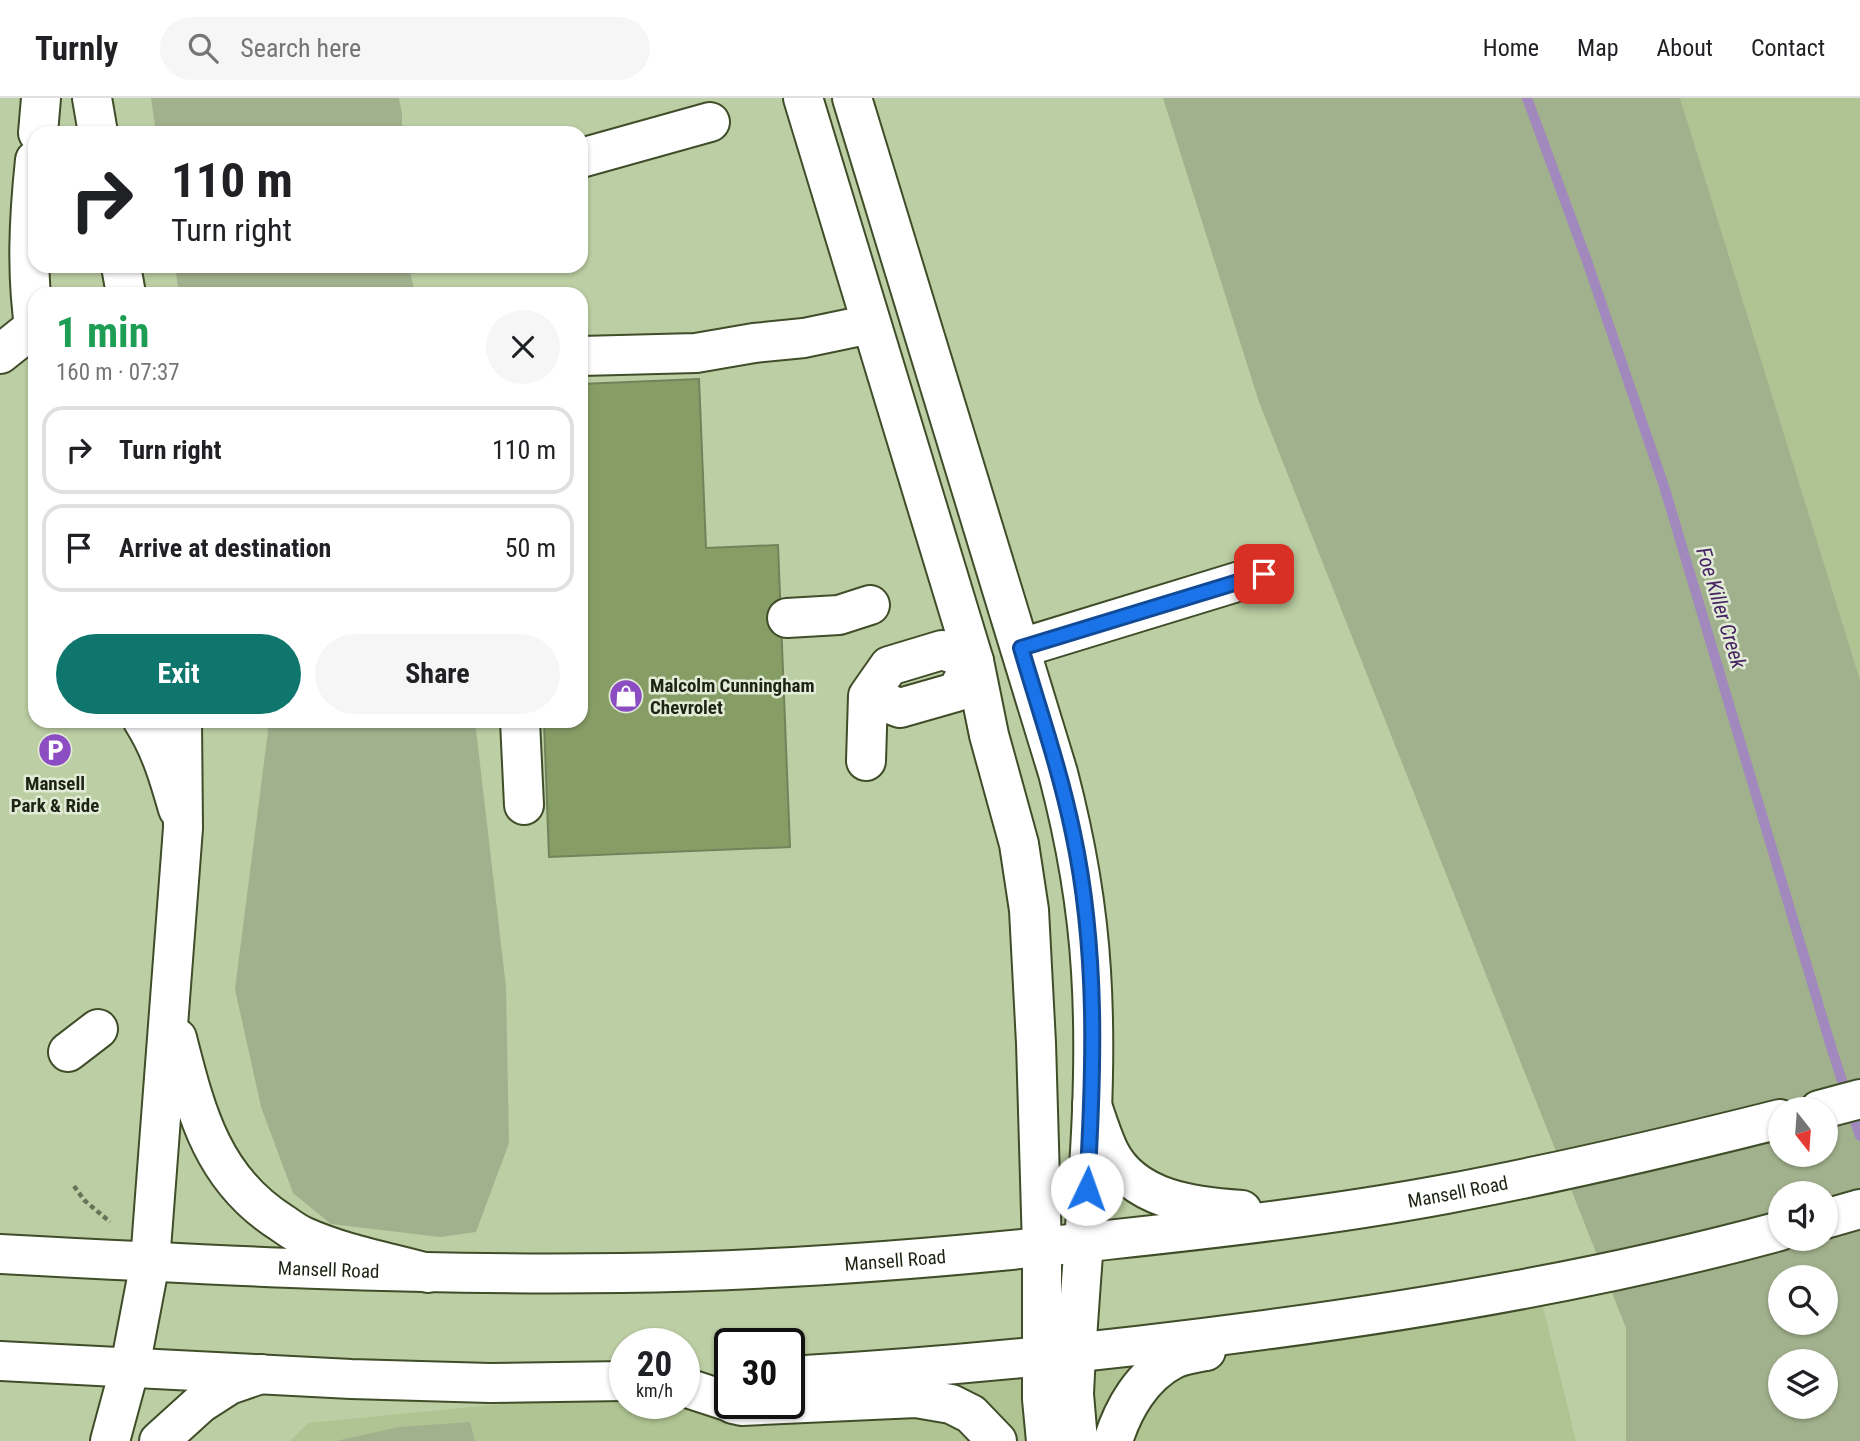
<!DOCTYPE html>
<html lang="en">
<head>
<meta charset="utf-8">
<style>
	:root { --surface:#fff; --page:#f6f6f6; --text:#202124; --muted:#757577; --line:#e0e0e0; --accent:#0f766e }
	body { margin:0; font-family:"Roboto Condensed",sans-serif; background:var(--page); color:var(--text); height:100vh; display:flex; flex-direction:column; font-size:26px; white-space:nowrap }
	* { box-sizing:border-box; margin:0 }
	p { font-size:23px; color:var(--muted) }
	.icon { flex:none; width:38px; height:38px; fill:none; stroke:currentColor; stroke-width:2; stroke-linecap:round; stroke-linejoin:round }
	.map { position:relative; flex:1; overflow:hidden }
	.details { position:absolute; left:28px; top:189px; width:560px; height:441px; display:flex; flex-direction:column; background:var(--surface); border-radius:21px; box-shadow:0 2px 5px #0004 }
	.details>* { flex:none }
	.hud { position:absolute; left:28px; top:28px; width:560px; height:147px; border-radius:21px; box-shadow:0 2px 5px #0004; background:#fff; color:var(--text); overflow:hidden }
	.needle { width:46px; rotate:163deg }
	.controls { position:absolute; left:1768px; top:999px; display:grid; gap:14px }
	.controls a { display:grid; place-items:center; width:70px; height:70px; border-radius:50%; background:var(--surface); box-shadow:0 2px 5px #0004; font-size:35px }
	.speed { position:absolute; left:609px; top:1230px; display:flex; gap:14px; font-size:35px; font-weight:700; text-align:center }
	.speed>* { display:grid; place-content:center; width:91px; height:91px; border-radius:50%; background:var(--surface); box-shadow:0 2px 5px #0004; line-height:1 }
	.speed small { font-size:18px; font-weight:400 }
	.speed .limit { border:4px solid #111; border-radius:10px; background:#fff; color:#111 }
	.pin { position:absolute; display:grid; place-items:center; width:60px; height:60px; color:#fff; margin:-30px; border-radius:14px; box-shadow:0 4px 10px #0006 }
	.me { position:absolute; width:77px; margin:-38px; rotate:3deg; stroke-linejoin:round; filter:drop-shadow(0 0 5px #0008) }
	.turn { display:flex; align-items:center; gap:24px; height:147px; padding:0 28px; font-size:32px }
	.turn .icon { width:91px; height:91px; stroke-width:2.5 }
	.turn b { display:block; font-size:49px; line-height:60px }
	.round { display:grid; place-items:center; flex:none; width:74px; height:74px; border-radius:37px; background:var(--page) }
	.summary { display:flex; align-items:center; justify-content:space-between; height:119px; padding:0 28px }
	h1 { font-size:42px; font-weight:700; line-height:52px; color:#1e9e55 }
	.button { display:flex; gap:14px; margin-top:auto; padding:14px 28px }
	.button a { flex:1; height:80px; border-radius:42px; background:var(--accent); color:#fff; font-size:28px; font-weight:700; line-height:80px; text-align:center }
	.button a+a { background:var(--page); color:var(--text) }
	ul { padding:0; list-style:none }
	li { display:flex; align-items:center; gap:21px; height:88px; margin:0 14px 10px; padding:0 14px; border:4px solid var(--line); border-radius:21px }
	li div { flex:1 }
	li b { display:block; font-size:26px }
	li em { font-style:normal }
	header { display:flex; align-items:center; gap:42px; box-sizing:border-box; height:98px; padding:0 35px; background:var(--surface); border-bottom:2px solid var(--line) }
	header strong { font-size:33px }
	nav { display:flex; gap:38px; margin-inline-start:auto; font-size:24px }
	.search { width:490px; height:63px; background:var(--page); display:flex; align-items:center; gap:18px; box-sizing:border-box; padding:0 24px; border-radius:38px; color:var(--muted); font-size:26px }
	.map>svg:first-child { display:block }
	.built { fill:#afc492 }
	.green { fill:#a2b18d; fill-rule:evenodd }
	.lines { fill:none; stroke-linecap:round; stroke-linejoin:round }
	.stream { stroke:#a188bd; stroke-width:10 }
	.building { fill:#879d66; stroke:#72835b; stroke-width:2 }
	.minor-casing { stroke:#3f4d28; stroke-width:42 }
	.major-casing { stroke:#3f4d28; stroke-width:42 }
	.highway-casing { stroke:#3f4d28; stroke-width:42 }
	.path { stroke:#687457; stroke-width:4.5; stroke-dasharray:5 3.5; stroke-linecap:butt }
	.minor { stroke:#fff; stroke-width:38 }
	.major { stroke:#fff; stroke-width:38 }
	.highway { stroke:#fff; stroke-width:38 }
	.route-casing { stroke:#114b97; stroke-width:18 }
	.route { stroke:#1a73e8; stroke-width:12 }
	.labels { text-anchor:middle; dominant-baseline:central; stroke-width:5; stroke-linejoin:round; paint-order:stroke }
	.poi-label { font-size:19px; font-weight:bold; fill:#1d2413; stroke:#e1ebd5; text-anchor:start }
	.street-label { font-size:19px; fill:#1d2413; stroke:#e1ebd5 }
	.water-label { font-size:21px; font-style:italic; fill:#452262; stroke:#e1ebd5 }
</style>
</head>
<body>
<header>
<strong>Turnly</strong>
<div class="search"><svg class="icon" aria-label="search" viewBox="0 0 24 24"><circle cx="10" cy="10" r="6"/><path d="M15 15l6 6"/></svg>Search here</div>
<nav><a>Home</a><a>Map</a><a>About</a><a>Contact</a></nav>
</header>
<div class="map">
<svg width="1860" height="1343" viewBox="0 0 1860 1343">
	<rect width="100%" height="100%" fill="#bccea3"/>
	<g class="built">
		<polygon points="1680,0 1860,0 1860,582 1720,131"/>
		<polygon points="1542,1205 1576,1343 290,1343 308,1325 625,1294 625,1306 730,1306"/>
	</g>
	<g class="green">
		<polygon points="151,0 399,0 402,16 402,35 156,35"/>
		<path d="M1163,0H1680L1860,582V1343H1626V1230L1259,304ZM1780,1012H1825V1057H1780ZM1780,1096H1825V1141H1780ZM1780,1180H1825V1225H1780ZM1780,1264H1825V1309H1780Z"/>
		<polygon points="175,168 409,168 415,196 179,196"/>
		<polygon points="266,623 475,623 506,889 509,1045 476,1134 440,1139 331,1126 293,1095 261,1009 235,891 268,633"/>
		<polygon points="470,1324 475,1343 336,1343 399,1329"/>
	</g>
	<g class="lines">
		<polyline class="stream" points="1527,0 1587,163 1664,388 1832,952 1860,1038"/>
	</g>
	<polygon class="building" points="699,281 706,450 778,447 790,749 549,759 544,623 581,623 581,286"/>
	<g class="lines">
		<g class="minor-casing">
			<g id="minor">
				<polyline points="803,0 974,563 989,637 1019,746 1029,812 1036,945 1042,1149 1042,1301 1046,1343"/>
				<path d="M852,0L1058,675C1075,740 1087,806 1091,873C1100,1014 1080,1156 1074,1296L1078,1343"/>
				<polyline points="38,35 41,0"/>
				<polyline points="581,60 710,24"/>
				<path d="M35,62C29,119 26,177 35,235"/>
				<polyline points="0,256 34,229"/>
				<polyline points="581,258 696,255 754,245 804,240 871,226"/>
				<polyline points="787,520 839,517 870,507"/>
				<polyline points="1021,550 1263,476"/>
				<path d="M143,623C161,651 169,680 178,711"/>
				<polyline points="520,623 524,707"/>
				<polyline points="866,663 868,598 889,568 942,552 974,563 956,594 900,610 868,598"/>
				<polyline points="68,954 98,931"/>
			</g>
		</g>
		<g class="major-casing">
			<g id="major">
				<path d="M1092,1007C1097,1022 1102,1038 1109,1053C1133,1102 1194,1109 1242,1112"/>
				<polyline points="1819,1012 1860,1001"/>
				<polyline points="1825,1121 1860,1111"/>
				<path id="s1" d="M0,1156C207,1167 414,1178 621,1175C783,1173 945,1160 1107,1142C1220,1130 1333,1117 1446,1096C1558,1075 1669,1049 1780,1021"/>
				<polyline points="0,1263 351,1281 490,1285 625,1283"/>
				<path d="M789,1278C948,1269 1107,1253 1264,1232C1438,1209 1611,1179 1780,1133"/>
				<polyline points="684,1289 730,1304"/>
				<polyline points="733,1306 742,1308 916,1300 951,1306 971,1316 997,1343"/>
				<path d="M1113,1343C1123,1311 1142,1277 1174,1261C1183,1257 1195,1255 1206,1253"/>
			</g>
		</g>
		<g class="highway-casing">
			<g id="highway">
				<polyline points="92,0 98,35"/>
				<polyline points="121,168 126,196"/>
				<path d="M177,940C196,1014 212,1081 282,1125C289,1130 297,1136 305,1139C343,1156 388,1164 428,1175"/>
				<polyline points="110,1343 130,1269 150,1164 183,730 182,623"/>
				<polyline points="159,1343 201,1305 229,1287 261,1276"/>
			</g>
		</g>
		<polyline class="path" points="74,1088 84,1102 110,1124"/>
		<use href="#minor" class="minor"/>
		<use href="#major" class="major"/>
		<use href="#highway" class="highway"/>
	</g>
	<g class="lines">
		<g class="route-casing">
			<path id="route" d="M1087,1091C1094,972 1098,852 1073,735C1060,672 1039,611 1021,550L1264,476"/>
		</g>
		<use href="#route" class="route"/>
	</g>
	<defs>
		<g id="shop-disc" transform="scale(1.75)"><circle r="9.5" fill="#8c4dc2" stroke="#e1ebd5"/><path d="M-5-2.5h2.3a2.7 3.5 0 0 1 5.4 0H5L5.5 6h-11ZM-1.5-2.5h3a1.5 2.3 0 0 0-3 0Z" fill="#fff"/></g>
		<g id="parking-disc" transform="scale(1.75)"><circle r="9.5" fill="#8c4dc2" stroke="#e1ebd5"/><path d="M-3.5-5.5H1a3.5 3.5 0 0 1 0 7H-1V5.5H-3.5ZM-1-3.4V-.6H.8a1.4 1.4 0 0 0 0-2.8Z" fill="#fff"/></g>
	</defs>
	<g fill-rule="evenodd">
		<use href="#shop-disc" x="626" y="598"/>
		<use href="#parking-disc" x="55" y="652"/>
	</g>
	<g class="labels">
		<g class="poi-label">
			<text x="650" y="587">Malcolm Cunningham<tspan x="650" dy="22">Chevrolet</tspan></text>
			<text x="55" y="685" text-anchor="middle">Mansell<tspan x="55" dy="22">Park &amp; Ride</tspan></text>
		</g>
		<g class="street-label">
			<text stroke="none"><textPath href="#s1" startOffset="1463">Mansell Road</textPath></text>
			<text stroke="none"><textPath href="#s1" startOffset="896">Mansell Road</textPath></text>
			<text stroke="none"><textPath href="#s1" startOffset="329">Mansell Road</textPath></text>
		</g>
		<g class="water-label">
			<text transform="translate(1721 510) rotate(73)">Foe Killer Creek</text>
		</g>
	</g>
</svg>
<div class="controls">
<a><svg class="needle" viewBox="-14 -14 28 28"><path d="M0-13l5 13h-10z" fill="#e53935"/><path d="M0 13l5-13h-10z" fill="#757577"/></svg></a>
<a><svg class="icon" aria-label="sound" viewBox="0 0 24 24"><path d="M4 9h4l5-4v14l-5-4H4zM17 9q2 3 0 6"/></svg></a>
<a><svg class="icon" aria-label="search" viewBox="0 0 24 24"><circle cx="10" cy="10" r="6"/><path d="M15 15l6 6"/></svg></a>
<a><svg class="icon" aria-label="layers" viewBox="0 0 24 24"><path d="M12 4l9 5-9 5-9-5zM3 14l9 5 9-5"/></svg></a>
</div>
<div class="speed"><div>20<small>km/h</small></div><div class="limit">30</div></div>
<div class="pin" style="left:1264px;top:476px;background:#d93025"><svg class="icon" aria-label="arrive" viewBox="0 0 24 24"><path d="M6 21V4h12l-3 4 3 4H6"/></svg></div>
<svg class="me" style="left:1087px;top:1091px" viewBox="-20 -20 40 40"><circle r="19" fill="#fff"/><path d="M0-13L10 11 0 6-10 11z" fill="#1a73e8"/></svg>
<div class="hud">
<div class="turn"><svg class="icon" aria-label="right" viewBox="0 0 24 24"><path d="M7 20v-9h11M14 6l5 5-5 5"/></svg><div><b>110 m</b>Turn right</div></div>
</div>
<section class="details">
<div class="summary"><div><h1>1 min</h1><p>160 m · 07:37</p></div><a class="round"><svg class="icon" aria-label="close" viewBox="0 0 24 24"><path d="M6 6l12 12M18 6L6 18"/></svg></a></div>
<ul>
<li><svg class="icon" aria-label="right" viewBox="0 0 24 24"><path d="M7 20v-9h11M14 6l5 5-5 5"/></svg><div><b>Turn right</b></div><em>110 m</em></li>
<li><svg class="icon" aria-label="arrive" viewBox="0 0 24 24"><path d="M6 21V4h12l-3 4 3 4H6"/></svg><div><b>Arrive at destination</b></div><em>50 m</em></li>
</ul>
<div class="button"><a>Exit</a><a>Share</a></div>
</section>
</div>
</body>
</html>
